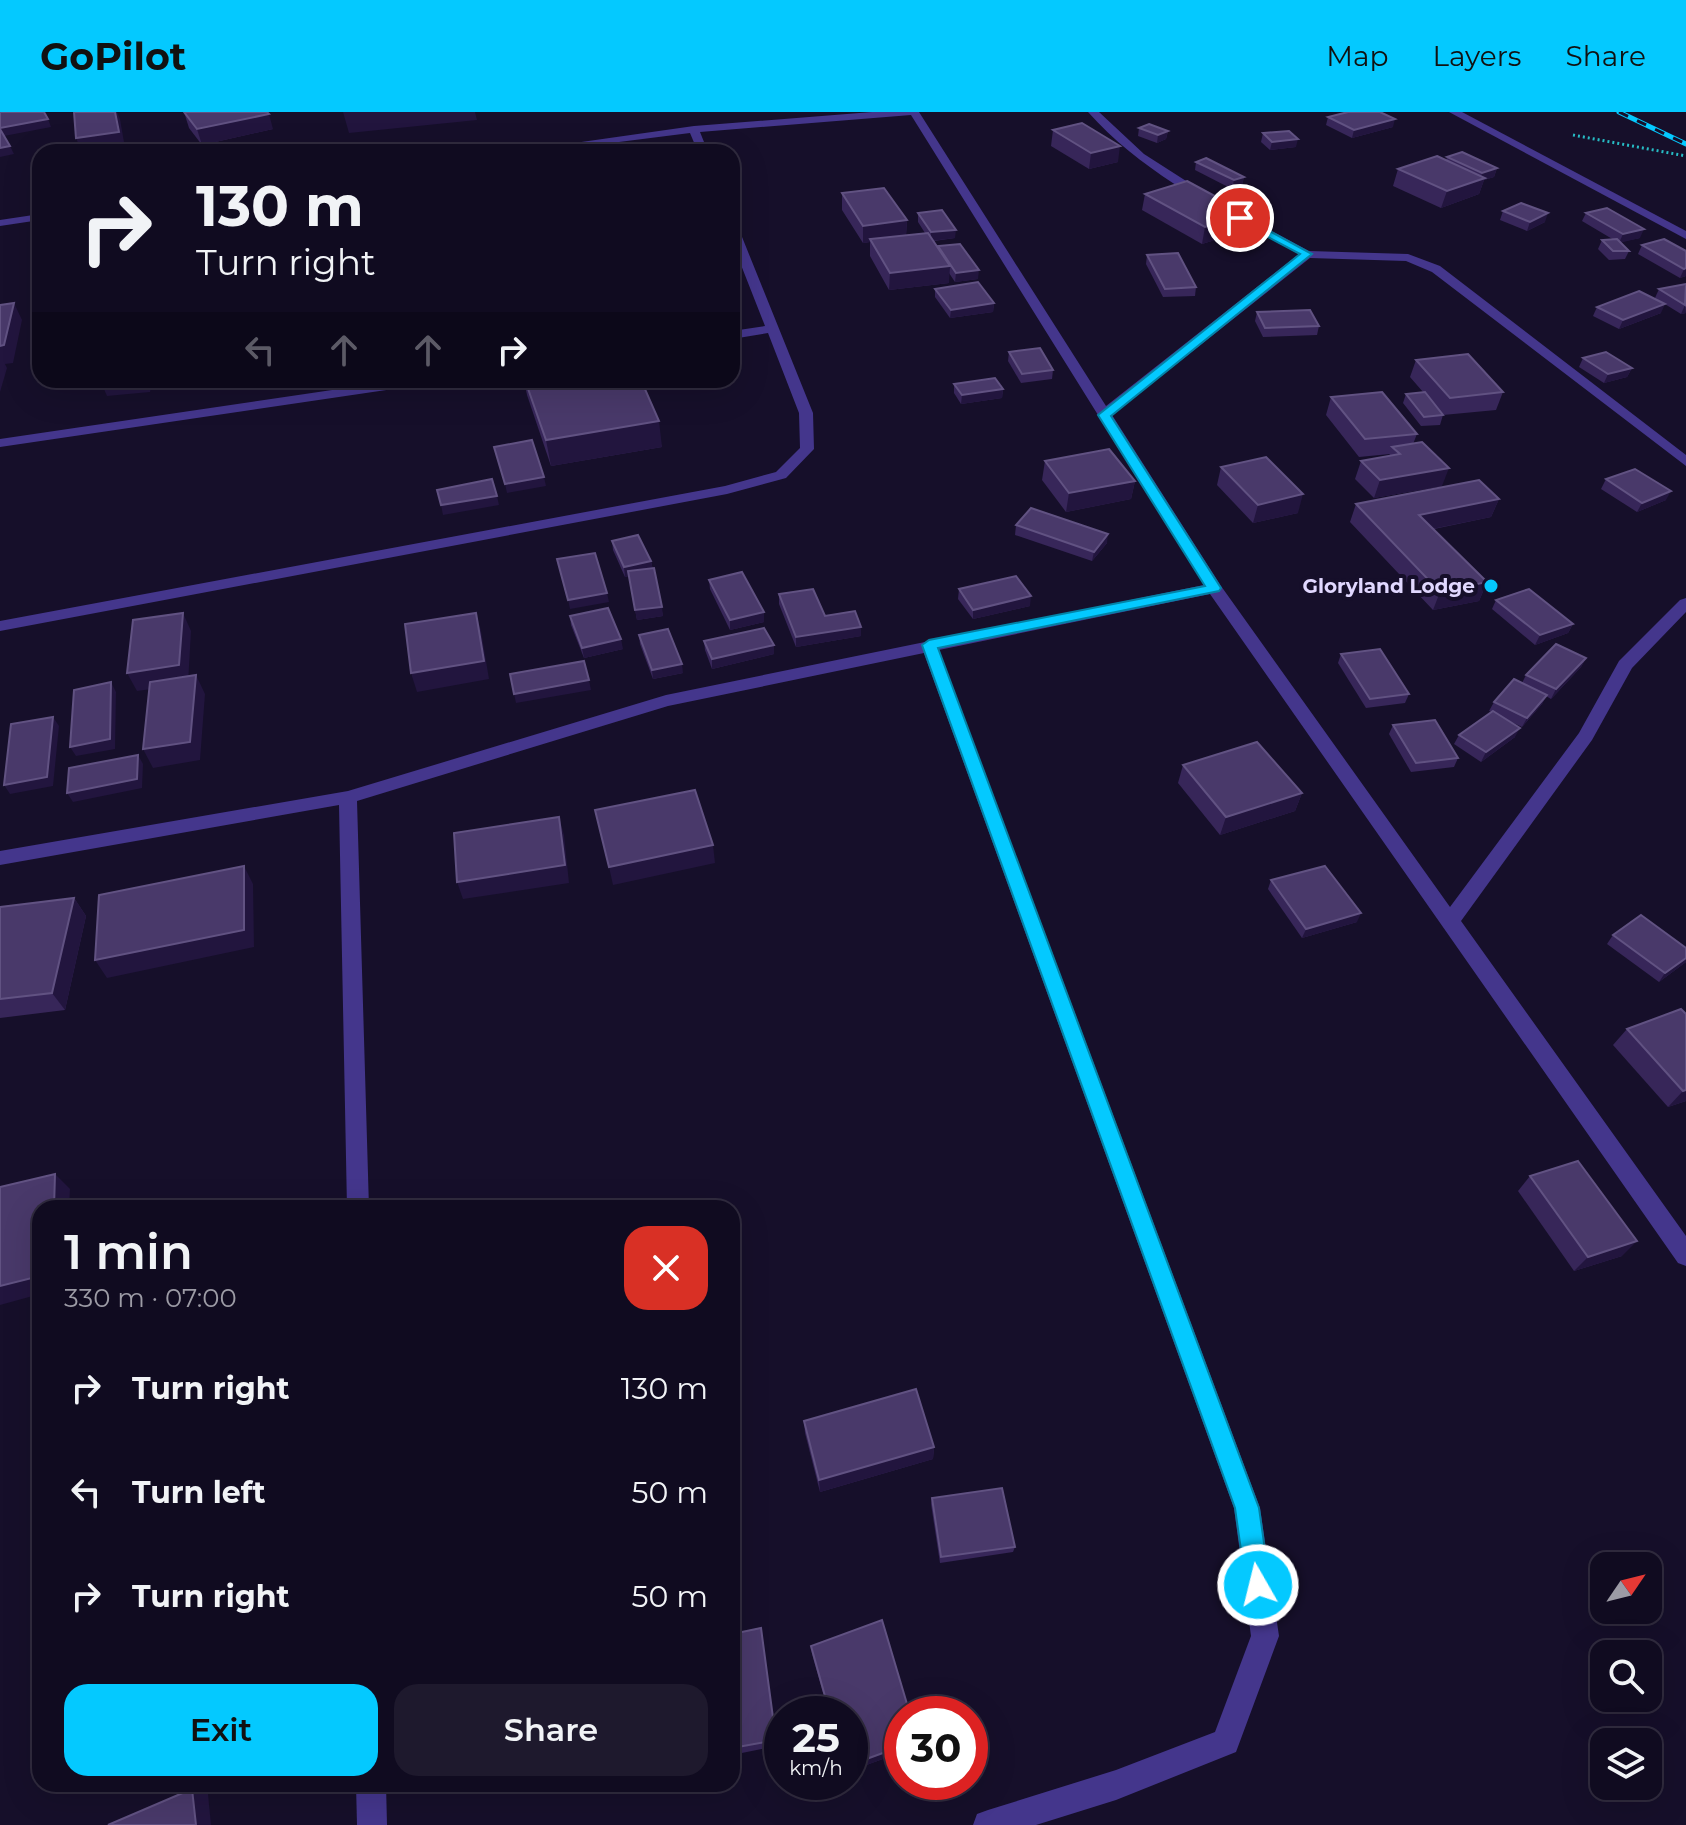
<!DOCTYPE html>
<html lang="en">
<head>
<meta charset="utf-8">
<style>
	:root { --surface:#100b20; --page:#1e192d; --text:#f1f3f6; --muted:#9c9ba5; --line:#302b3e; --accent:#04c9ff }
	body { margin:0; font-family:Montserrat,sans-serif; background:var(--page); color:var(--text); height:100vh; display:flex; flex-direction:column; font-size:30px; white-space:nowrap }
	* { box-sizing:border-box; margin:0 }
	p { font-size:26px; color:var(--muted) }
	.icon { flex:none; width:44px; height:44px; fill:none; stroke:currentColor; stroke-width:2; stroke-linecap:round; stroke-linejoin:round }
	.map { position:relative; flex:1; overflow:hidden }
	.sheet { position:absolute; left:32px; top:1088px; width:708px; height:592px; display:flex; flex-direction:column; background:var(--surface); border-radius:24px; box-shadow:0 8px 32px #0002,0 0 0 2px var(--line) }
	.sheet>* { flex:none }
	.top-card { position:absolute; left:32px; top:32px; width:708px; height:244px; border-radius:24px; box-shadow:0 8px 32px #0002,0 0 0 2px var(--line); background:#100b20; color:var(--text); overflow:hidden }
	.needle { width:52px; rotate:55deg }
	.fabs { position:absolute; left:1590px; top:1440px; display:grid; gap:16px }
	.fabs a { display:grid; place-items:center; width:72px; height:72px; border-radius:16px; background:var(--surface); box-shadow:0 8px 32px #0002,0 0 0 2px var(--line); font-size:40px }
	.speed { position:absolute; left:764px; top:1584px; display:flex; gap:16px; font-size:40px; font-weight:700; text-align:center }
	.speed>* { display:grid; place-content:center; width:104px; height:104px; border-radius:50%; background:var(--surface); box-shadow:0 8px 32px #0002,0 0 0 2px var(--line); line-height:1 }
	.speed small { font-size:20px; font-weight:400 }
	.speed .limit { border:12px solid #d22; background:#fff; color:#111 }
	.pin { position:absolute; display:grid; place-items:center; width:68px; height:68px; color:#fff; margin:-34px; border:4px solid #fff; border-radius:50%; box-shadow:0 2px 8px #0007 }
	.me { position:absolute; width:88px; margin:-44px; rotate:352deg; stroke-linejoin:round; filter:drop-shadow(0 0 6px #0008) }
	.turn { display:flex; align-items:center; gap:28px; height:168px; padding:0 32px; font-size:36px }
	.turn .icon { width:104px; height:104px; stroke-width:2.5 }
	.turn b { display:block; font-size:56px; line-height:68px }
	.lanes { display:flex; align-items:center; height:76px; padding:0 32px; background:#0003; justify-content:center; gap:40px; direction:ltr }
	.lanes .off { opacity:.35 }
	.round { display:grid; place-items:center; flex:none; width:84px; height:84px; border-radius:24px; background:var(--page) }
	.summary { display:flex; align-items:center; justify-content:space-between; height:136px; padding:0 32px }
	h1 { font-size:48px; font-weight:600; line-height:60px }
	.action { display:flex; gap:16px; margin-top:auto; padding:16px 32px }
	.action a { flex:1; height:92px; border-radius:24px; background:var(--accent); color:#111; font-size:32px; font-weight:600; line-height:92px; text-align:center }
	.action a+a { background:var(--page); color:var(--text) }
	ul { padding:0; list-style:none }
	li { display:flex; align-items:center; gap:24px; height:104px; padding:0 32px }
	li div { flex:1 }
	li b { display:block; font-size:30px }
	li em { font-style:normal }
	header { display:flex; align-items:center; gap:48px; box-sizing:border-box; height:112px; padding:0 40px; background:var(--accent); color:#111 }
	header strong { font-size:38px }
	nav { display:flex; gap:44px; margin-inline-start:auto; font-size:28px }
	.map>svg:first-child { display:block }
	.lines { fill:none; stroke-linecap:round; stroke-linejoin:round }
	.path { stroke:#27bbc4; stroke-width:3; stroke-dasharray:2 3; stroke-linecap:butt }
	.minor { fill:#44368c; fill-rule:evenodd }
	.rail-casing { stroke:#04c9ff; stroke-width:5 }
	.rail { stroke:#160f2a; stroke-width:3; stroke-dasharray:10; stroke-linecap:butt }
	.wall { fill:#372659 }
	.shaded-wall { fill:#22153e }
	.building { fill:#49396a; stroke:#615282; stroke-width:2 }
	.route { fill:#04c9ff; stroke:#0383a6; stroke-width:2 }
	.poi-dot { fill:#04c9ff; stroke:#160f2a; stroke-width:3 }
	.labels { text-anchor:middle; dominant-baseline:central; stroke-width:8; stroke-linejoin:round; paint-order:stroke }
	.far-poi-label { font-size:20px; font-weight:bold; fill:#e1d8ff; stroke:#160f2a; text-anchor:end }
</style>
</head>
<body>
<header>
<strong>GoPilot</strong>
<nav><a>Map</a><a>Layers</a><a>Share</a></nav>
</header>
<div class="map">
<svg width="1686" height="1713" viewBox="0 0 1686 1713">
	<rect width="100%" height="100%" fill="#160f2a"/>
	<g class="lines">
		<polyline class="path" points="1573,23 1686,44"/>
		<g class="minor">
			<path d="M872,0H919L1106,294L1299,142C1225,102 1145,64 1088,0H1099L1144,42L1222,92L1309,139L1408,142L1440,154L1686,343V354L1432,160L1406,149L1310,146L1112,303L1221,474L1450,795L1579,621L1619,549L1680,488L1686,486V500L1632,556L1592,628L1461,809L1686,1124V1154L1678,1151L1210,482L939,538L1260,1396L1279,1524L1236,1640L1116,1688L1036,1713H973L977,1702L988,1698L1116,1658L1215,1620L1251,1524L1234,1396L924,541L668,594L357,689L369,1096H347L339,693L0,753V739L348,679L666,583L1204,473L911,3L700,20L708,40H698L690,21L540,40H511L694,14Z"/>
			<polygon points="1449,0 1462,0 1686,119 1686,127"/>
			<polygon points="40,102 40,108 0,114 0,108"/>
			<polygon points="732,112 738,115 813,301 814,337 786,366 727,382 0,519 0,509 725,374 776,360 800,336 799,301 768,221 732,227 732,219 765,214 732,130"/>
			<polygon points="400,268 434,268 427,272 0,335 0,327"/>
			<polygon points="356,1672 386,1672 387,1713 357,1713"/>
		</g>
		<g class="rail-casing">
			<polyline id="rail" points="1619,0 1686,32"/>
		</g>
		<use href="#rail" class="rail"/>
	</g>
	<g class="wall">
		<polygon points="184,0 273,17 202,33 189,16"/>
		<polygon points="1328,5 1393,15 1352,26 1326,13"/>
		<polygon points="1139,16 1168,19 1166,27 1157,31 1138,24"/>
		<polygon points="1053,18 1118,50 1089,57 1051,34"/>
		<polygon points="1263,21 1296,35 1270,38 1261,30"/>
		<polygon points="1447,45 1497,56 1494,65 1484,68 1479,82 1441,96 1393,74 1398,57 1446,49"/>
		<polygon points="1196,50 1244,65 1242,73 1232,77 1195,58"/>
		<polygon points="842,81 907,108 906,123 925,121 918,110 918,101 955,126 934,129 938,135 978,167 955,170 949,161 949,171 889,178 870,144 870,130 863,131 842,98"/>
		<polygon points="1145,82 1248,102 1244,119 1202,132 1142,98"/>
		<polygon points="1503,99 1545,110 1527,119 1500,108"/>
		<polygon points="1586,101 1640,126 1620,130 1629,139 1625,147 1609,148 1598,137 1602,128 1614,128 1582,109"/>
		<polygon points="1642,133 1686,139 1686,164 1680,166 1638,142"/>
		<polygon points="1147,143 1196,175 1195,184 1163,185 1146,152"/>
		<polygon points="1686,172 1686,201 1681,202 1655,186 1659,177"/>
		<polygon points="935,177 994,191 993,200 950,206 935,185"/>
		<polygon points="1597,195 1661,201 1619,217 1593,204"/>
		<polygon points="1257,200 1319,214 1317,223 1263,225 1255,209"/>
		<polygon points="1009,240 1053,258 1052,267 1021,271 1008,249"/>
		<polygon points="1583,246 1632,256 1627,265 1604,271 1579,255"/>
		<polygon points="1416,248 1503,280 1496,298 1443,303 1440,313 1421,314 1403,291 1406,282 1423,280 1410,265"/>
		<polygon points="524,268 641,268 662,335 551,354 527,283"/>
		<polygon points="954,272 1003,277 1002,286 961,292 954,281"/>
		<polygon points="1331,285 1417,322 1413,332 1442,374 1374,386 1355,367 1361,349 1389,344 1390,342 1359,345 1326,303"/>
		<polygon points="1045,349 1135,369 1131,387 1066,400 1042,368"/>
		<polygon points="1221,355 1298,401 1253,411 1217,373"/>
		<polygon points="1606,367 1666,388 1637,400 1601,377"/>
		<polygon points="1499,387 1491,405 1434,417 1487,470 1479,489 1433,498 1350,410 1356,392"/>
		<polygon points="1016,413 1107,431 1092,449 1015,423"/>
		<polygon points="612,429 651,449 663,504 637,508 629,464 625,465 613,438"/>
		<polygon points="709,468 764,500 764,510 730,518 710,477"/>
		<polygon points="959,477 1030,494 973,507 958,487"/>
		<polygon points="779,482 825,504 861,524 796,535 779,492"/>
		<polygon points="1496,488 1573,512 1568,521 1535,533 1492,497"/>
		<polygon points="570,504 623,537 584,546 571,513"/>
		<polygon points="639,523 683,561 653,567 640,532"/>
		<polygon points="704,529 774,533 774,542 712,557 705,538"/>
		<polygon points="1341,542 1409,582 1405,591 1366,596 1338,551"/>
		<polygon points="1586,546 1581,555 1551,587 1546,584 1542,592 1522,615 1507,608 1515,625 1481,650 1454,632 1459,623 1492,600 1489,599 1494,590 1522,571 1526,563"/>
		<polygon points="1393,613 1458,646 1454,655 1411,660 1389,622"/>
		<polygon points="1183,653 1302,681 1295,699 1220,723 1178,671"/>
		<polygon points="1271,768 1357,810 1302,826 1268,777"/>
		<polygon points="74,786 86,804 65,898 0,906 0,795"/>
		<polygon points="1613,823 1686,836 1686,850 1659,870 1607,832"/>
		<polygon points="1681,897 1686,989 1668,995 1613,933 1627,917"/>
		<polygon points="1530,1064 1622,1144 1574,1159 1518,1079"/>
		<polygon points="804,1309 934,1335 933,1347 820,1380 805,1321"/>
		<polygon points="932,1386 1015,1435 1013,1440 940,1451 931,1392"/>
		<polygon points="761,1516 777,1634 732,1643 732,1522"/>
		<polygon points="811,1534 902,1602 902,1640 850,1659 850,1602 829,1602 812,1542"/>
	</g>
	<g class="shaded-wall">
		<polygon points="115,0 117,0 120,7 125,36 97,40 82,40 76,26"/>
		<polygon points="343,0 475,0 477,8 349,21"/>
		<polygon points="269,2 273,17 202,33 197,17"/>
		<polygon points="48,7 51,15 4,24 0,16"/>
		<polygon points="1395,7 1393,15 1352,26 1354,18"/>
		<polygon points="1168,19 1166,27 1157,31 1158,23"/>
		<polygon points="1298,27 1296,35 1270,38 1272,30"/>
		<polygon points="10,34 14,42 0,45 0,36"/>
		<polygon points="1120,34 1118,50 1089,57 1091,41"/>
		<polygon points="1497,56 1494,65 1484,68 1479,82 1441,96 1447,79 1480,68 1482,61"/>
		<polygon points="1244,65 1242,73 1232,77 1234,68"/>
		<polygon points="1548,101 1545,110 1527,119 1530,110"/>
		<polygon points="1248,102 1244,119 1202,132 1205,115"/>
		<polygon points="907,108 906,125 870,127 870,130 863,131 863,114"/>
		<polygon points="1644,117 1640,126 1619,131 1623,122"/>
		<polygon points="956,118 955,126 931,129 931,120"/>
		<polygon points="950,154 949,171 889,178 890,161"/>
		<polygon points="1686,156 1686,164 1680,166 1684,157"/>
		<polygon points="979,158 978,167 955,170 956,161"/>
		<polygon points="14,191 22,208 13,251 5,252 7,256 0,280 0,234"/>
		<polygon points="994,191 993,200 950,206 951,198"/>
		<polygon points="1665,192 1661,201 1619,217 1623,208"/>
		<polygon points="1685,193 1686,201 1681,202"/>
		<polygon points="1632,256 1627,265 1604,271 1608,262"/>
		<polygon points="100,268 153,268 150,280 107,284"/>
		<polygon points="1003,277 1002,286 961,292 962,283"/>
		<polygon points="659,309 662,335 551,354 546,328"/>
		<polygon points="1449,356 1442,374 1374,386 1380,368"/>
		<polygon points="544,365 546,374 507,381 505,372"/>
		<polygon points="1135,369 1131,387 1066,400 1069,381"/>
		<polygon points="1671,379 1666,388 1637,400 1642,391"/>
		<polygon points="1303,382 1298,401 1253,411 1258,393"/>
		<polygon points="497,384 499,393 443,403 441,393"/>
		<polygon points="1499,387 1491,405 1412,421 1419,403"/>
		<polygon points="1108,422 1107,431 1092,449 1094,440"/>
		<polygon points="651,449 653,458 625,465 624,455"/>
		<polygon points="1487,470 1479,489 1433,498 1440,480"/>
		<polygon points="607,481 609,490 570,497 568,488"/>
		<polygon points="1031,484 1030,494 973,507 973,498"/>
		<polygon points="662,495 663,504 637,508 635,498"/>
		<polygon points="764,500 764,510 730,518 730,508"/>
		<polygon points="183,501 191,519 188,572 137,579 127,561"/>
		<polygon points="476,501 481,519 489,567 417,580 411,561"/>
		<polygon points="1573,512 1568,521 1535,533 1540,523"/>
		<polygon points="861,515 861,524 796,535 796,525"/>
		<polygon points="621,527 623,537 584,546 582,536"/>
		<polygon points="774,533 774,542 712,557 712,547"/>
		<polygon points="1586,546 1581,555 1551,587 1556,577"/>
		<polygon points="682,552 683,561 653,567 652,558"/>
		<polygon points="196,563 205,582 200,648 153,656 143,637"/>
		<polygon points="589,568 591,578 516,591 514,582"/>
		<polygon points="111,570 116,580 115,637 76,644 70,635"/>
		<polygon points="1547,583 1542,592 1522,615 1527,606"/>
		<polygon points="53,605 59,614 53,674 10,682 4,673"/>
		<polygon points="1520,616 1515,625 1481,650 1486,640"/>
		<polygon points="138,643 143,652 142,676 73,690 67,681"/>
		<polygon points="1302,681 1295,699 1220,723 1226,705"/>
		<polygon points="559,705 564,723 569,771 463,787 457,770"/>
		<polygon points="713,733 715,751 613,773 609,755"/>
		<polygon points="244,754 253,772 254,835 107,866 95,848"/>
		<polygon points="74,786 86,804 65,898 52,881"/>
		<polygon points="1361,801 1357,810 1302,826 1306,817"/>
		<polygon points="1686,846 1686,850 1659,870 1665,861"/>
		<polygon points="1686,978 1686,989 1668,995 1683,979"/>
		<polygon points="55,1062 70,1077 69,1096 54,1096"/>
		<polygon points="1637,1129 1622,1144 1574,1159 1588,1145"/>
		<polygon points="40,1164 40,1182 0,1193 0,1174"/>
		<polygon points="934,1335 933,1347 820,1380 819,1368"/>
		<polygon points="732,1424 733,1424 736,1434 732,1435"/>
		<polygon points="902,1634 902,1640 850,1659 850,1653"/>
		<polygon points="192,1677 208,1682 211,1713 196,1713"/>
	</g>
	<g class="building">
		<polygon points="0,0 44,0 48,7 0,16"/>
		<polygon points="74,0 115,0 119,20 76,26"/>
		<polygon points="184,0 267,0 269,2 197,17"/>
		<polygon points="1348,0 1380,0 1395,7 1354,18 1328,5"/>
		<polygon points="1082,11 1120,34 1091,41 1053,18"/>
		<polygon points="1149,12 1168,19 1158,23 1139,16"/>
		<polygon points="0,17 10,34 0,36"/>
		<polygon points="1289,19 1298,27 1272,30 1263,21"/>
		<polygon points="1462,40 1497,56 1482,61 1447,45"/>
		<polygon points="1437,44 1485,66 1447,79 1398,57"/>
		<polygon points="1206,46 1244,65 1234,68 1196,50"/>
		<polygon points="1187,69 1248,102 1205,115 1145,82"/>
		<polygon points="884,76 907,108 863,114 842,81"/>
		<polygon points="1521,91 1548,101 1530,110 1503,99"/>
		<polygon points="1607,96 1644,117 1623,122 1586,101"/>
		<polygon points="942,98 956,118 931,120 918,101"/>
		<polygon points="928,121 950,154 890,161 870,127"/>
		<polygon points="1617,127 1629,139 1613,139 1602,128"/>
		<polygon points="1664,127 1686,139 1686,156 1684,157 1642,133"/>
		<polygon points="960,132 979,158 956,161 938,134"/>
		<polygon points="1178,141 1196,175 1165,177 1147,143"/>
		<polygon points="978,170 994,191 951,198 935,177"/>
		<polygon points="1686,172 1685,193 1659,177"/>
		<polygon points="1639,179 1665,192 1623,208 1597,195"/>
		<polygon points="14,191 4,233 0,234 0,193"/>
		<polygon points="1310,198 1319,214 1265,216 1257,200"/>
		<polygon points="1040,236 1053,258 1022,262 1009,240"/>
		<polygon points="1606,240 1632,256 1608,262 1583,246"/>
		<polygon points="1468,242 1503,280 1450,286 1416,248"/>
		<polygon points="995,266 1003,277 962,283 954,272"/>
		<polygon points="525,268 641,268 659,309 546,328"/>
		<polygon points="1382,280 1417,322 1365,327 1331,285"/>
		<polygon points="1425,280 1443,303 1424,305 1406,282"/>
		<polygon points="532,328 544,365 505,372 494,335"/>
		<polygon points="1422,330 1449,356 1380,368 1361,349 1400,342 1392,335"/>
		<polygon points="1109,337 1135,369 1069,381 1045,349"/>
		<polygon points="1266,345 1303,382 1258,393 1221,355"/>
		<polygon points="1635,357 1671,379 1642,391 1606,367"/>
		<polygon points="492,367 497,384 441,393 437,378"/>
		<polygon points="1479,368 1499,387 1419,403 1487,470 1440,480 1356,392"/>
		<polygon points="1031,396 1108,422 1094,440 1016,413"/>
		<polygon points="638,423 651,449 624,455 612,429"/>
		<polygon points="595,441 607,481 568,488 557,447"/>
		<polygon points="654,456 662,495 635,498 628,459"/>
		<polygon points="742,460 764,500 730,508 709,468"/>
		<polygon points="1016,464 1031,484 973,498 959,477"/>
		<polygon points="813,477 825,504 855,499 861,515 796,525 779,482"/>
		<polygon points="1529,477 1573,512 1540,523 1496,488"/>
		<polygon points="608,496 621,527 582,536 570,504"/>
		<polygon points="183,501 179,553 127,561 133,508"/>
		<polygon points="476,501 484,549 411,561 405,512"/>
		<polygon points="764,516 774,533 712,547 704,529"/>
		<polygon points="668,517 682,552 652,558 639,523"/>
		<polygon points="1556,532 1586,546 1556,577 1526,563"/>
		<polygon points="1380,537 1409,582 1370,587 1341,542"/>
		<polygon points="584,549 589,568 514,582 510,562"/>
		<polygon points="196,563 190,630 143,637 150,570"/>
		<polygon points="1514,567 1547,583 1527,606 1494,590"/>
		<polygon points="111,570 110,627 70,635 74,578"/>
		<polygon points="1493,599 1520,616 1486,640 1459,623"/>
		<polygon points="53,605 47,665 4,673 11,612"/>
		<polygon points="1435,608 1458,646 1416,651 1393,613"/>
		<polygon points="1257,630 1302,681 1226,705 1183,653"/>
		<polygon points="138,643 137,667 67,681 69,656"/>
		<polygon points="695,678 713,733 609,755 595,698"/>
		<polygon points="559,705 565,753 457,770 454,721"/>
		<polygon points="244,754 244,818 95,848 99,783"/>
		<polygon points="1325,754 1361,801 1306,817 1271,768"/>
		<polygon points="74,786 52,881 0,887 0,795"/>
		<polygon points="1641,803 1686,836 1686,846 1665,861 1613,823"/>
		<polygon points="1681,897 1686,902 1686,978 1683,979 1627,917"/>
		<polygon points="1578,1049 1637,1129 1588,1145 1530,1064"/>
		<polygon points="55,1062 54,1096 40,1096 40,1164 0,1174 0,1075"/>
		<polygon points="916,1277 934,1335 819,1368 804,1309"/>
		<polygon points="1002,1376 1015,1435 941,1445 932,1386"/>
		<polygon points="882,1508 910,1602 902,1602 902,1634 850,1653 850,1602 830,1602 811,1534"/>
		<polygon points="761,1516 776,1628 732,1636 732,1522"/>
		<polygon points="192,1677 196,1713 108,1713"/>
	</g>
	<polygon class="route" points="1240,103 1312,142 1111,304 1221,476 1219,479 938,536 1259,1396 1270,1473 1267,1482 1258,1485 1249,1482 1246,1473 1235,1396 922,533 929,528 1205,474 1098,303 1300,142 1236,108 1235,106"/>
	<circle class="poi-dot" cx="1491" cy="474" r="8"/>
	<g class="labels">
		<g class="far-poi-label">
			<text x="1475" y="474">Gloryland Lodge</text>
		</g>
	</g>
</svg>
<div class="fabs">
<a><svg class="needle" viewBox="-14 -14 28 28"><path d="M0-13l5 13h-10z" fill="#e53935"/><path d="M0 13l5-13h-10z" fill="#9c9ba5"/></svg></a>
<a><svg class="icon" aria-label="search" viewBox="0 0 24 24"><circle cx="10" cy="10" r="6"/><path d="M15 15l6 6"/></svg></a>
<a><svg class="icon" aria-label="layers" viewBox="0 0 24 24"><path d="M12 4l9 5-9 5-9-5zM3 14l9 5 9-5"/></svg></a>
</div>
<div class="speed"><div>25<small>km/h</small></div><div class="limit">30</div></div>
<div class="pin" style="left:1240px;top:106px;background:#d93025"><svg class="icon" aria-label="arrive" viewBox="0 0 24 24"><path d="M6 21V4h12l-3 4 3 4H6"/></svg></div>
<svg class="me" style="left:1258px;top:1473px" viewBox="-20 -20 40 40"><circle r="17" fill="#04c9ff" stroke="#fff" stroke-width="3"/><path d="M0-11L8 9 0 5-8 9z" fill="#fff"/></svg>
<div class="top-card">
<div class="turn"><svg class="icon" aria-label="right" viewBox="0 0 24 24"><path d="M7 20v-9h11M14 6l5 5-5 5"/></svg><div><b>130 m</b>Turn right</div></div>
<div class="lanes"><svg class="icon off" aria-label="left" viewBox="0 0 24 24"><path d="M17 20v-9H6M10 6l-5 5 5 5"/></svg><svg class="icon off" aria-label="ahead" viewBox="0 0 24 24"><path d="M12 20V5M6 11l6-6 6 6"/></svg><svg class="icon off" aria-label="ahead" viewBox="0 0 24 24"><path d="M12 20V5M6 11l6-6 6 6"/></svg><svg class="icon" aria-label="right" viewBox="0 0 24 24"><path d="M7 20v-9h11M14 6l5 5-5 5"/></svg></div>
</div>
<section class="sheet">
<div class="summary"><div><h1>1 min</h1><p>330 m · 07:00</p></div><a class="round" style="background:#d93025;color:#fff"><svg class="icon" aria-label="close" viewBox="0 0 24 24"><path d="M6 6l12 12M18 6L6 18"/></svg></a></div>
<ul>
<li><svg class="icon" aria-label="right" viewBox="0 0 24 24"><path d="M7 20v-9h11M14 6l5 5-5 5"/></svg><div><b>Turn right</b></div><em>130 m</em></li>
<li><svg class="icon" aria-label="left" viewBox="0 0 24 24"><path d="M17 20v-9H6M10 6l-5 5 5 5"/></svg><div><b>Turn left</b></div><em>50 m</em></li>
<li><svg class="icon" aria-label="right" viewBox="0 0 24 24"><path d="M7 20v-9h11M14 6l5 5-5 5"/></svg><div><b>Turn right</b></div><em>50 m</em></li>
</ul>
<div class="action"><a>Exit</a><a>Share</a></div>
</section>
</div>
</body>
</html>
